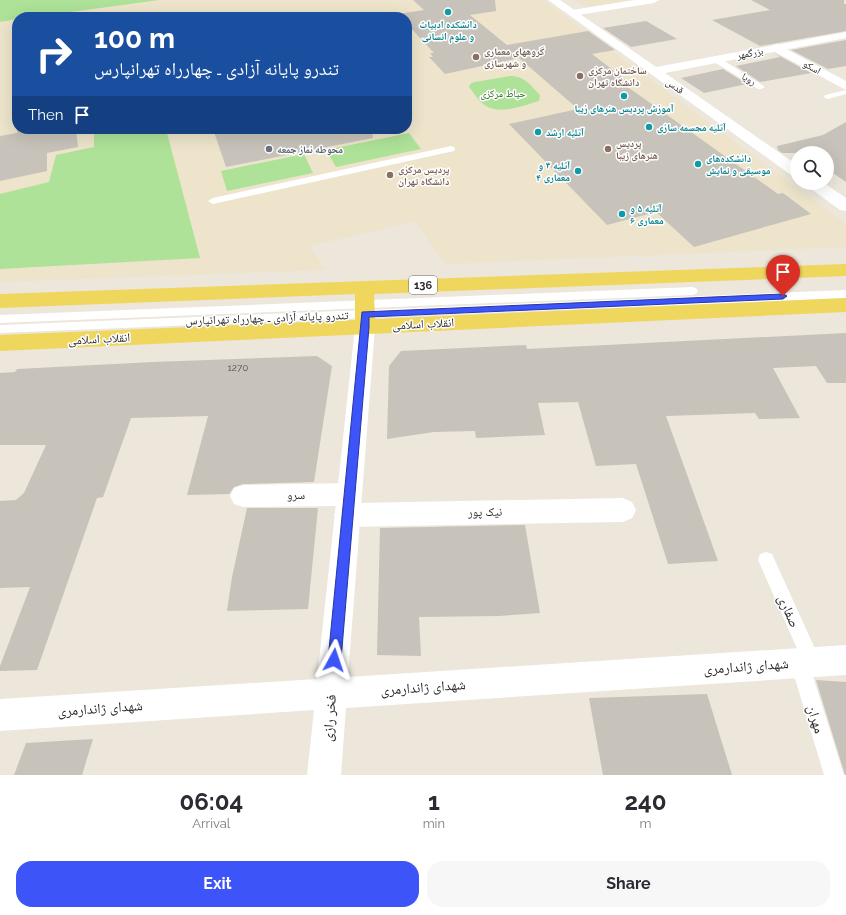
<!DOCTYPE html>
<html lang="en">
<head>
<meta charset="utf-8">
<style>
	:root { --surface:#fff; --page:#f7f7f7; --text:#2b2b33; --muted:#7c7c81; --accent:#3c54f8 }
	body { margin:0; font-family:Raleway,"Noto Naskh Arabic",sans-serif; background:var(--page); color:var(--text); height:100vh; display:flex; flex-direction:column; font-size:15px; white-space:nowrap }
	* { box-sizing:border-box; margin:0 }
	p { font-size:13px; color:var(--muted) }
	.icon { flex:none; width:22px; height:22px; fill:none; stroke:currentColor; stroke-width:2; stroke-linecap:round; stroke-linejoin:round }
	.map { position:relative; height:775px; overflow:hidden }
	.drawer { display:flex; flex-direction:column; background:var(--surface); flex:1 }
	.drawer>* { flex:none }
	.guide { position:absolute; left:12px; top:12px; width:400px; height:122px; border-radius:16px; box-shadow:0 4px 16px #0002; background:#1a4fa0; color:#fff; overflow:hidden }
	.tools { position:absolute; left:790px; top:146px; display:grid; gap:8px }
	.tools a { display:grid; place-items:center; width:44px; height:44px; border-radius:50%; background:var(--surface); box-shadow:0 4px 16px #0002; font-size:20px }
	.pin { position:absolute; display:grid; place-items:center; width:34px; height:34px; color:#fff; margin:-41px -17px; border-radius:50% 50% 50% 0; rotate:-45deg; box-shadow:0 0 4px #0007 }
	.pin .icon { rotate:45deg }
	.me { position:absolute; width:44px; margin:-22px; rotate:5deg; stroke-linejoin:round; filter:drop-shadow(0 0 3px #0008) }
	.turn { display:flex; align-items:center; gap:14px; height:84px; padding:0 16px; font-size:18px }
	.turn .icon { width:52px; height:52px; stroke-width:2.5 }
	.turn b { display:block; font-size:28px; line-height:34px }
	.then { display:flex; align-items:center; height:38px; padding:0 16px; background:#0003; gap:8px; font-size:15px }
	.eta { display:flex; justify-content:space-evenly; align-items:center; height:68px; text-align:center }
	.eta b { font-size:24px; font-weight:700; line-height:28px }
	.primary-button { display:flex; gap:8px; margin-top:auto; padding:8px 16px }
	.primary-button a { flex:1; height:46px; border-radius:16px; background:var(--accent); color:#fff; font-size:16px; font-weight:700; line-height:46px; text-align:center }
	.primary-button a+a { background:var(--page); color:var(--text) }
	.map>svg:first-child { display:block }
	.education { fill:#ede4cb; fill-rule:evenodd }
	.green { fill:#ade298 }
	.building { fill:#c7c3bb }
	.lines { fill:none; stroke-linecap:round; stroke-linejoin:round }
	.lane { fill:#fff; fill-rule:evenodd }
	.street { fill:#fff; fill-rule:evenodd }
	.secondary { fill:#fff; fill-rule:evenodd }
	.primary { fill:#efd65d; fill-rule:evenodd }
	.route { fill:#3c54f8; stroke:#2737a1 }
	.culture-dot { fill:#0f9aa8; stroke:#fff; stroke-width:1.5 }
	.education-dot { fill:#8d6e63; stroke:#fff; stroke-width:1.5 }
	.worship-dot { fill:#6b7280; stroke:#fff; stroke-width:1.5 }
	.labels { text-anchor:middle; dominant-baseline:central; stroke-width:3; stroke-linejoin:round; paint-order:stroke }
	.far-culture-label { font-size:10px; font-weight:bold; fill:#0d838f; stroke:#fff; text-anchor:start }
	.far-education-label { font-size:10px; font-weight:bold; fill:#785e54; stroke:#fff; text-anchor:start }
	.far-street-label { font-size:10px; fill:#2a2a2a; stroke:#fff }
	.far-park-label { font-size:10px; fill:#25661a; stroke:#fff }
	.far-worship-label { font-size:10px; font-weight:bold; fill:#5b616d; stroke:#fff; text-anchor:start }
	.number-label { font-size:10px; fill:#51504e }
	.shield { fill:#fff; stroke:#6a6a6a; stroke-width:1 }
	.shield-label { font-size:11px; font-weight:bold; fill:#2a2a2a }
	.street-label { font-size:12px; fill:#2a2a2a; stroke:#fff }
	.near-street-label { font-size:14px; fill:#2a2a2a; stroke:#fff }
</style>
</head>
<body>
<div class="map">
<svg width="846" height="775" viewBox="0 0 846 775">
	<rect width="100%" height="100%" fill="#ece6db"/>
	<g class="education">
		<path d="M0,0H543L846,224V247L445,264L415,221L310,246L325,270L0,282ZM17,17H407V129H17Z"/>
		<polygon points="575,0 633,0 592,7 583,5"/>
	</g>
	<g class="green">
		<polygon points="0,0 159,0 34,17 17,17 17,19 0,22"/>
		<path d="M510,76C525,76 530,85 540,95L539,101C525,105 501,115 486,106C479,102 474,93 469,87L470,84L475,82Z"/>
		<polygon points="108,129 166,129 200,258 0,269 0,194 49,182 56,155 94,147 94,132"/>
		<polygon points="409,133 421,149 336,167 326,150"/>
		<polygon points="304,154 313,173 227,191 221,171"/>
	</g>
	<g class="building">
		<polygon points="413,0 495,0 496,11 470,15 507,45 588,31 615,50 592,54 631,84 625,85 778,194 783,193 811,214 694,247 656,212 607,225 509,124 578,109 519,58 445,74 429,57 433,57 430,53 434,53 407,24 407,17 400,17 398,14 424,10"/>
		<polygon points="751,0 844,0 844,4 846,4 846,31 760,46 712,20 770,10"/>
		<polygon points="646,21 677,39 631,47 603,28"/>
		<polygon points="846,40 846,66 828,69 791,50"/>
		<polygon points="774,53 811,73 760,82 736,66 780,57"/>
		<polygon points="723,69 747,84 704,93 681,78"/>
		<polygon points="846,122 846,182 827,169 827,153 782,153 778,150 777,146 823,135"/>
		<polygon points="17,129 76,129 78,147 47,153 47,171 0,181 0,136 17,133"/>
		<polygon points="213,129 372,129 373,138 226,167"/>
		<polygon points="846,333 846,383 827,383 816,366 773,368 800,418 759,419 755,413 666,416 718,561 668,564 636,464 596,466 578,402 538,403 545,435 476,438 475,431 434,432 387,439 389,366 401,351 526,345 527,349"/>
		<polygon points="317,356 332,366 314,482 243,484 234,487 229,494 187,495 208,416 131,418 103,497 97,498 37,670 0,671 0,666 30,587 0,588 0,501 16,500 24,493 46,445 0,445 0,373 15,372 17,369 153,362"/>
		<polygon points="247,508 318,508 308,609 227,611 232,577"/>
		<polygon points="525,525 540,613 499,616 419,617 421,656 377,655 380,528"/>
		<polygon points="816,680 846,682 846,775 845,775"/>
		<polygon points="707,694 732,775 603,775 589,698"/>
		<polygon points="93,739 82,775 14,775 26,743"/>
	</g>
	<g class="lines">
		<g class="lane">
			<polygon points="714,58 720,58 765,87 761,89 758,89 714,62"/>
			<polygon points="846,90 846,94 828,99 824,97 825,95"/>
			<polygon points="451,146 454,147 455,149 454,151 213,204 208,201 213,198"/>
			<polygon points="692,287 696,288 698,291 696,294 692,295 0,323 0,315"/>
			<polygon points="846,290 846,298 0,333 0,325"/>
			<polygon points="766,552 772,554 821,662 818,668 811,670 844,775 824,775 790,662 793,656 799,653 758,560 760,554"/>
		</g>
		<g class="street">
			<polygon points="634,0 659,0 654,3 572,16 567,13 572,10"/>
			<polygon points="777,44 846,81 846,90 773,51 771,48 773,45"/>
			<polygon points="349,483 358,486 362,494 358,502 356,503 623,498 632,502 636,510 632,518 623,522 347,527 338,523 334,515 338,507 341,506 243,507 234,504 230,496 234,488 243,485"/>
		</g>
		<g class="secondary">
			<polygon points="548,0 560,0 656,67 846,32 846,38 665,73 797,165 797,177 791,175"/>
			<polygon points="805,183 824,183 846,198 846,211 840,210 807,186"/>
			<polygon points="365,320 372,322 375,327 348,677 846,645 846,675 346,708 341,775 307,775 314,710 0,731 0,699 317,679 355,327 358,322"/>
		</g>
		<polygon class="primary" points="846,264 846,276 374,294 375,319 846,298 846,312 0,351 0,335 355,320 355,294 0,308 0,294"/>
	</g>
	<polygon class="route" points="783,294 787,296 783,299 369,317 369,327 341,660 339,665 334,667 330,665 328,660 362,312"/>
	<g class="culture-dot">
		<circle cx="448" cy="12" r="4"/>
		<circle cx="624" cy="96" r="4"/>
		<circle cx="649" cy="127" r="4"/>
		<circle cx="538" cy="132" r="4"/>
		<circle cx="698" cy="164" r="4"/>
		<circle cx="578" cy="171" r="4"/>
		<circle cx="622" cy="214" r="4"/>
	</g>
	<g class="education-dot">
		<circle cx="476" cy="57" r="4"/>
		<circle cx="580" cy="76" r="4"/>
		<circle cx="608" cy="149" r="4"/>
		<circle cx="390" cy="175" r="4"/>
	</g>
	<circle class="worship-dot" cx="269" cy="149" r="4"/>
	<g class="labels">
		<g class="far-culture-label">
			<text x="448" y="24" text-anchor="middle">دانشکده ادبیات<tspan x="448" dy="12">و علوم انسانی</tspan></text>
			<text x="624" y="108" text-anchor="middle">آموزش پردیس هنرهای زیبا</text>
			<text x="657" y="127">آتلیه مجسمه سازی</text>
			<text x="546" y="132">آتلیه ارشد</text>
			<text x="706" y="158">دانشکده‌های<tspan x="706" dy="12">موسیقی و نمایش</tspan></text>
			<text x="570" y="165" text-anchor="end">آتلیه ۳ و<tspan x="570" dy="12">۴ معماری</tspan></text>
			<text x="630" y="208">آتلیه ۵ و<tspan x="630" dy="12">۶ معماری</tspan></text>
		</g>
		<g class="far-education-label">
			<text x="484" y="51">گروههای معماری<tspan x="484" dy="12">و شهرسازی</tspan></text>
			<text x="588" y="70">ساختمان مرکزی<tspan x="588" dy="12">دانشگاه تهران</tspan></text>
			<text x="616" y="143">پردیس<tspan x="616" dy="12">هنرهای زیبا</tspan></text>
			<text x="398" y="169">پردیس مرکزی<tspan x="398" dy="12">دانشگاه‌ تهران</tspan></text>
		</g>
		<g class="far-street-label">
			<text transform="translate(750 53) rotate(-11)">بزرگمهر</text>
			<text transform="translate(812 67) rotate(29)">اسکو</text>
			<text transform="translate(749 79) rotate(31)">رویا</text>
			<text transform="translate(675 86) rotate(35)">قدس</text>
		</g>
		<g class="far-park-label">
			<text x="503" y="93">حیاط مرکزی</text>
		</g>
		<g class="far-worship-label">
			<text x="277" y="149">محوطه نماز جمعه</text>
		</g>
		<g class="number-label">
			<text x="238" y="367">1270</text>
		</g>
		<rect class="shield" x="409" y="276" width="28" height="18" rx="3"/>
		<g class="shield-label">
			<text x="423" y="285">136</text>
		</g>
		<g class="street-label">
			<text transform="translate(267 318) rotate(-2)">تندرو پایانه آزادی ـ چهارراه تهرانپارس</text>
			<text transform="translate(423 324) rotate(-3)">انقلاب اسلامی</text>
			<text transform="translate(99 339) rotate(-3)">انقلاب اسلامی</text>
			<text transform="translate(296 495) rotate(-1)">سرو</text>
			<text transform="translate(485 512) rotate(-1)">نیک پور</text>
		</g>
		<g class="near-street-label">
			<text transform="translate(789 611) rotate(66)">صفاری</text>
			<text transform="translate(746 666) rotate(-4)">شهدای ژاندارمری</text>
			<text transform="translate(423 687) rotate(-4)">شهدای ژاندارمری</text>
			<text transform="translate(100 708) rotate(-4)">شهدای ژاندارمری</text>
			<text transform="translate(329 718) rotate(-85)">فخر رازی</text>
			<text transform="translate(816 719) rotate(73)">مهران</text>
		</g>
	</g>
</svg>
<div class="tools">
<a><svg class="icon" aria-label="search" viewBox="0 0 24 24"><circle cx="10" cy="10" r="6"/><path d="M15 15l6 6"/></svg></a>
</div>
<div class="pin" style="left:783px;top:296px;background:#d93025"><svg class="icon" aria-label="arrive" viewBox="0 0 24 24"><path d="M6 21V4h12l-3 4 3 4H6"/></svg></div>
<svg class="me" style="left:334px;top:660px" viewBox="-20 -20 40 40"><path d="M0-17L14 15 0 8-14 15z" fill="#3c54f8" stroke="#fff" stroke-width="4"/></svg>
<div class="guide">
<div class="turn"><svg class="icon" aria-label="right" viewBox="0 0 24 24"><path d="M7 20v-9h11M14 6l5 5-5 5"/></svg><div><b>100 m</b>تندرو پایانه آزادی ـ چهارراه تهرانپارس</div></div>
<div class="then">Then<svg class="icon" aria-label="arrive" viewBox="0 0 24 24"><path d="M6 21V4h12l-3 4 3 4H6"/></svg></div>
</div>
</div>
<section class="drawer">
<div class="eta">
<div><b>06:04</b><p>Arrival</p></div>
<div><b>1</b><p>min</p></div>
<div><b>240</b><p>m</p></div>
</div>
<div class="primary-button"><a>Exit</a><a>Share</a></div>
</section>
</body>
</html>
